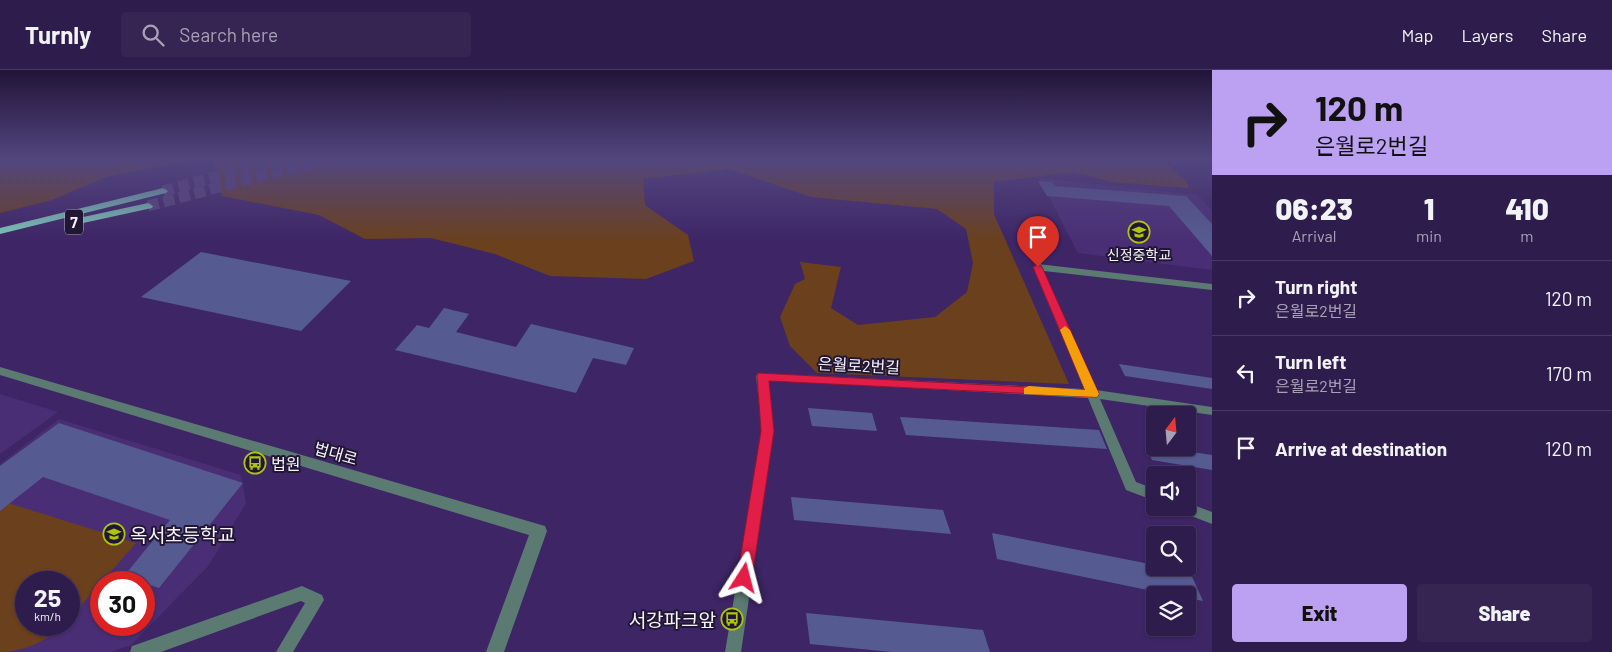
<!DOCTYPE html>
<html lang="en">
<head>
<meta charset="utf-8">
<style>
	:root { --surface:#2e1c4c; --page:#362553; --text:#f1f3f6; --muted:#a7a1b5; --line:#493a64; --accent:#bca0f2 }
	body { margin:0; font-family:Barlow,"Noto Sans KR",sans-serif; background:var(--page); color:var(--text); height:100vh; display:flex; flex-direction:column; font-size:19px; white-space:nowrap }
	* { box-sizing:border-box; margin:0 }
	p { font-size:16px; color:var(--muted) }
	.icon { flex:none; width:28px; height:28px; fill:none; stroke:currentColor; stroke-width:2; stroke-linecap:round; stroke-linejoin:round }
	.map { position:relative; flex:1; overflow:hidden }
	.panel { display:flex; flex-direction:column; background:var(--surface); width:400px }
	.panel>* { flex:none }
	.top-card { background:#bca0f2; color:#111; overflow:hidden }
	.needle { width:32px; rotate:16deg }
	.fabs { position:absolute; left:1146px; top:336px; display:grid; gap:10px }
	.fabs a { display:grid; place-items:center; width:50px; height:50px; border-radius:5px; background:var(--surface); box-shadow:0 1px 4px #0004,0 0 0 1px var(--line); font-size:25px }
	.speed { position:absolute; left:15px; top:501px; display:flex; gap:10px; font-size:25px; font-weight:700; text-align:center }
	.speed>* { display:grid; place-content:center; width:65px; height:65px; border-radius:50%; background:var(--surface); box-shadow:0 1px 4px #0004,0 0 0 1px var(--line); line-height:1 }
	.speed small { font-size:12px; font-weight:400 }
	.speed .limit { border:8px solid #d22; background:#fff; color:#111 }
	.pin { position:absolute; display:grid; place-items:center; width:42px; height:42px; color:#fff; margin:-51px -21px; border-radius:50% 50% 50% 0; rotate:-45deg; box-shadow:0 0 5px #0007 }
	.pin .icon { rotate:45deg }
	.me { position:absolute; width:55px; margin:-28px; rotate:9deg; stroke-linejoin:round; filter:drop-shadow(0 0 4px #0008) }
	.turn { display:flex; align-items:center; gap:18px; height:105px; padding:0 20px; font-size:22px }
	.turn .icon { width:65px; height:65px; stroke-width:2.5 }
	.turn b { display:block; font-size:35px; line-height:42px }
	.eta { display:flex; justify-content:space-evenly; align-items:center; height:85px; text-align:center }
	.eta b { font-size:30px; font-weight:800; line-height:35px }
	.cta { display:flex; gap:10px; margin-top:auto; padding:10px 20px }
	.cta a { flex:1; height:58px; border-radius:5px; background:var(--accent); color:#111; font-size:20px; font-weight:800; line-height:58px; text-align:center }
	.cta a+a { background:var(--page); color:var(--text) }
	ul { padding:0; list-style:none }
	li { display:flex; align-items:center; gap:15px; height:75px; padding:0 20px; border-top:1px solid var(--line) }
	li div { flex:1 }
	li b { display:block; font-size:19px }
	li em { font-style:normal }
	header { display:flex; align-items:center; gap:30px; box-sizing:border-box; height:70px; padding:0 25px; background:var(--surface); border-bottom:1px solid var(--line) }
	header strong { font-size:24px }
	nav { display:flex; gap:28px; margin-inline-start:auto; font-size:18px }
	.search { width:350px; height:45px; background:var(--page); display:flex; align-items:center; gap:12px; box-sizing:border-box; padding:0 18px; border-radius:5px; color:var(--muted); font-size:19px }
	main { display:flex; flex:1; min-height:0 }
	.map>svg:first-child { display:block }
	.built { fill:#4a2e75; fill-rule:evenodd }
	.green { fill:#6b401c }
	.building { fill:#555b90 }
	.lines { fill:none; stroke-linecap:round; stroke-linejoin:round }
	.trunk-tunnel { stroke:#5a447c; stroke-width:11; stroke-dasharray:11 5; stroke-linecap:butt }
	.minor { fill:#5a7a72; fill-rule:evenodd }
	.tertiary { fill:#5a7a72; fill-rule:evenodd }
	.trunk { fill:#7ec9b8; fill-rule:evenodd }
	.route { fill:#e11d48; stroke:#92132f }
	.slow { fill:#f59e0b }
	.labels { text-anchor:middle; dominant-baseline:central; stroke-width:4; stroke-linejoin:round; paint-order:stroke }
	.far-poi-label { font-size:14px; fill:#f6f3fc; stroke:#211734 }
	.shield { fill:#211734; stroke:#b6b1c0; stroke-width:1 }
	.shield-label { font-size:15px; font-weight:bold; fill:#f6f3fc }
	.street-label { font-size:16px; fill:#f6f3fc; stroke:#211734 }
	.poi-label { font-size:16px; fill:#f6f3fc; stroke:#211734; text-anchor:start }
	.near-poi-label { font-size:19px; fill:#f6f3fc; stroke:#211734; text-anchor:start }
</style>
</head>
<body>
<header>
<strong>Turnly</strong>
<div class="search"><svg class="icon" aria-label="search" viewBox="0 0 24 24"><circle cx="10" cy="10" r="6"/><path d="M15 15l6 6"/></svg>Search here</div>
<nav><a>Map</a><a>Layers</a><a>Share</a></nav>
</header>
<main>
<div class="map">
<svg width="1212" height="582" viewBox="0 0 1212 582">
	<rect width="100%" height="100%" fill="#3e2566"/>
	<g class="built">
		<polygon points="1039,108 1198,125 1212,141 1212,200 1078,183"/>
		<polygon points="0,324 58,342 0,384"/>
		<path d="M59,349L241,405L246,433L209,495L131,575L111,582H0V394ZM26,512H69V555H26ZM101,512H144V555H101Z"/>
	</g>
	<g class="green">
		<polygon points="0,90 194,90 106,107 52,130 0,143"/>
		<polygon points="214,90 1168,90 1168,94 1186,111 1189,118 1112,112 1074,102 994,112 994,144 1069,314 817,303 790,276 780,247 795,214 805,209 800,192 841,197 831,238 858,255 935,247 967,222 973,193 966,159 937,139 811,127 729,99 643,109 645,135 688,165 694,191 646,209 550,206 495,184 431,168 365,169 319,145 222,126"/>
		<path d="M2,431L136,473L69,549V512H26V555H63C48,571 22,582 0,582V432Z"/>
	</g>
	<g class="building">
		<polygon points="1038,111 1052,112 1055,116 1186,126 1212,154 1212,186 1169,136 1047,126"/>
		<polygon points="201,182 351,211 301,261 141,227"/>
		<polygon points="444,238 469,244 456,262 516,277 531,254 634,278 626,295 593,288 576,323 395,280 417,255 429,258"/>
		<polygon points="1119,294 1212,308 1212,319 1125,306"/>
		<polygon points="808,338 872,343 877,361 812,356"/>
		<polygon points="900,347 1099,360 1107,379 906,365"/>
		<polygon points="59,353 243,413 159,518 124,506 170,450 43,407 0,441 0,396"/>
		<polygon points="1147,378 1167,378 1212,385 1212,400 1152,390"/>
		<polygon points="791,427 943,440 951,464 794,450"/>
		<polygon points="992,463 1155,495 1155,498 1190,502 1203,531 1188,528 1188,525 1172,525 997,489"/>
		<polygon points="806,543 983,560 990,582 892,582 810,574"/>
	</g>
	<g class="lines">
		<g class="trunk-tunnel">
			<polyline points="163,121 277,90"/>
			<polyline points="148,136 321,90"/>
		</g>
		<g class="minor">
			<polygon points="1038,194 1212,214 1212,220 1044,201 1096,320 1212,337 1212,345 1100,329 1136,412 1155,419 1155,431 1126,420 1088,328 768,310 774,361 741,582 725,582 762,361 756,306 758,303 1084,319 1033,197"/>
			<polygon points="1188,433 1212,442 1212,454 1181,442 1179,438 1188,438"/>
			<polygon points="302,516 322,525 324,530 293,582 276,582 305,533 301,531 161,582 130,582 132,576 138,574"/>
		</g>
		<polygon class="tertiary" points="0,297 545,456 547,461 504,582 486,582 529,465 0,305"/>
		<g class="trunk">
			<polygon points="163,118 168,121 166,123 0,164 0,158"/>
			<polygon points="148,133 153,136 152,138 74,155 69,152 74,149"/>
		</g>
	</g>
	<linearGradient id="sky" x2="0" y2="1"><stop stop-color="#221438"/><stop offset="0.52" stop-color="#52467f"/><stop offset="1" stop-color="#52467f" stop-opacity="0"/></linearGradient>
	<rect width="1212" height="172" fill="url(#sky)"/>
	<polygon class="route" points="1038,194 1042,197 1099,324 1097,327 769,311 774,361 752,508 750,513 744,515 739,513 737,508 761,361 757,306 758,303 1085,320 1033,197"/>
	<polygon class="slow" points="1065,256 1070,260 1099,324 1097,327 1024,324 1024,318 1029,316 1085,320 1060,260"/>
	<defs>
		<g id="school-ring" transform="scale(1.125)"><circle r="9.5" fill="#211734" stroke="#adc60d" stroke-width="1.5"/><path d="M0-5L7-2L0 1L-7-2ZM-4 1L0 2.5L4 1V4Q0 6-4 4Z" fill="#adc60d"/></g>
		<g id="bus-ring" transform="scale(1.125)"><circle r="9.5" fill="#211734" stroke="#adc60d" stroke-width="1.5"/><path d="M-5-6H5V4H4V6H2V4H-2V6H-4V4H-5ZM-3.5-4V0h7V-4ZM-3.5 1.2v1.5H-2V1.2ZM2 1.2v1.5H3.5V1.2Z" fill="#adc60d"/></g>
	</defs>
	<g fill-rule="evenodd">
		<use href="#school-ring" x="1139" y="162"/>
		<use href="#bus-ring" x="255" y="393"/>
		<use href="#school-ring" x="114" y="464"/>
		<use href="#bus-ring" x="732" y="549"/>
	</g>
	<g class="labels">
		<g class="far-poi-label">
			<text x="1139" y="184">신정중학교</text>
		</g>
		<rect class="shield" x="65" y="139.5" width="18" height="25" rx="4"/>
		<g class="shield-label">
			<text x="74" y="152">7</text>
		</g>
		<g class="street-label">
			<text transform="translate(859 295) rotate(3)">은월로2번길</text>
			<text transform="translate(336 383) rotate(16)">법대로</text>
		</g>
		<g class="poi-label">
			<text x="271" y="393">법원</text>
		</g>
		<g class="near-poi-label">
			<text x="130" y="464">옥서초등학교</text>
			<text x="716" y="549" text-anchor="end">서강파크앞</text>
		</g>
	</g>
</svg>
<div class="fabs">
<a><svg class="needle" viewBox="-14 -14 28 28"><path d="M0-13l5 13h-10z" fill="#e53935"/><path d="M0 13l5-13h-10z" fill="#a7a1b5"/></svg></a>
<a><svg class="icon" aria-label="sound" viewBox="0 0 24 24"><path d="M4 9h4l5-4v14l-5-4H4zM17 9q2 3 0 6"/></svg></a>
<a><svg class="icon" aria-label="search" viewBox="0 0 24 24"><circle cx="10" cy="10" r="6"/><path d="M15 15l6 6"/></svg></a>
<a><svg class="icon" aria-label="layers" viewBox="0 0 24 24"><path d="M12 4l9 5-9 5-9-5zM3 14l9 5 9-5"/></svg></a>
</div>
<div class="speed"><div>25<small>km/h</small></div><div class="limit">30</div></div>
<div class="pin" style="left:1038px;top:197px;background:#d93025"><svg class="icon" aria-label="arrive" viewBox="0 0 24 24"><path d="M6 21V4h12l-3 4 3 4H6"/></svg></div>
<svg class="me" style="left:744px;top:508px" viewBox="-20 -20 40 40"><path d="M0-17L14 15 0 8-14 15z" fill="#e11d48" stroke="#fff" stroke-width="4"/></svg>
</div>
<section class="panel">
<div class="top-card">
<div class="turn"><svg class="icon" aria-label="right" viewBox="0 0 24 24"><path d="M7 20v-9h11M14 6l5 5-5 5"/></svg><div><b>120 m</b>은월로2번길</div></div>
</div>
<div class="eta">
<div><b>06:23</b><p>Arrival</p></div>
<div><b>1</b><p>min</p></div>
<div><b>410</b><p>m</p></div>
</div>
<ul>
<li><svg class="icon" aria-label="right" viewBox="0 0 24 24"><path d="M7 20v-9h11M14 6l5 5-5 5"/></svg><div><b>Turn right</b><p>은월로2번길</p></div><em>120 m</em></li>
<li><svg class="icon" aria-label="left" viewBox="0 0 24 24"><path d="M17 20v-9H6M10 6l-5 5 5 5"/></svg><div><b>Turn left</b><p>은월로2번길</p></div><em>170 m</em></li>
<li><svg class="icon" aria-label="arrive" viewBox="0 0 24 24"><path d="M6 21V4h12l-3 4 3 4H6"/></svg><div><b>Arrive at destination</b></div><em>120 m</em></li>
</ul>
<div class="cta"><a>Exit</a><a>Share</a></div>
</section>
</main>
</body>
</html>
